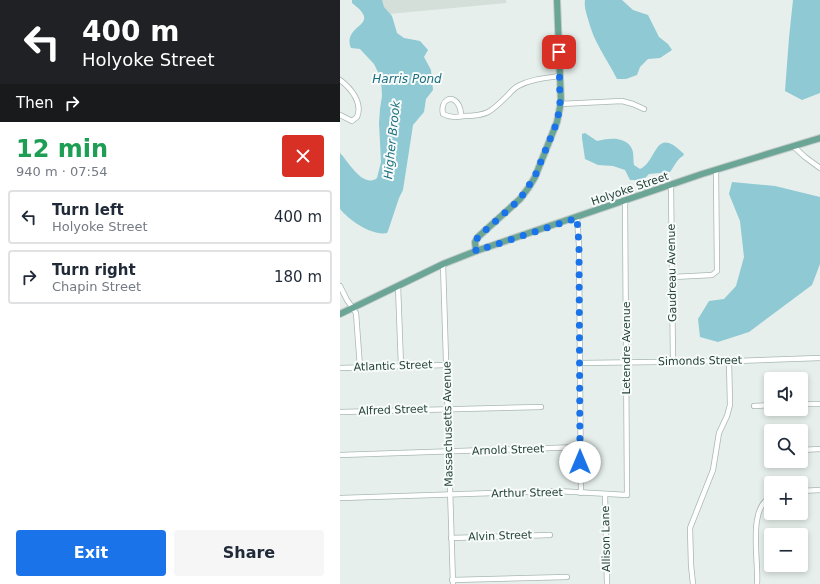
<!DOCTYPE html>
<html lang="en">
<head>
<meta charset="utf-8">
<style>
	:root { --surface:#fff; --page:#f6f6f7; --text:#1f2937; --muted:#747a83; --line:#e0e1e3; --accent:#1a73e8 }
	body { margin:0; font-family:"DejaVu Sans",sans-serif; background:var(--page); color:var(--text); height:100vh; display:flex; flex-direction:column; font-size:15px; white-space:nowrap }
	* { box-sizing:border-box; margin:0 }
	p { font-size:13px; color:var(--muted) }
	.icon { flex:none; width:22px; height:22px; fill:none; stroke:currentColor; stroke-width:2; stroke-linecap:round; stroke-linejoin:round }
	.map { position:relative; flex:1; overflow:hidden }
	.details { display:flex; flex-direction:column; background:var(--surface); width:340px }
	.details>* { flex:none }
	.guide { background:#202124; color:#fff; overflow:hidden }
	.controls { position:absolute; left:424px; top:372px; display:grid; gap:8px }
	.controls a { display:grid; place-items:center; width:44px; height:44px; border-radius:4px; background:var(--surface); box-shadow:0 2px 6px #0003; font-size:20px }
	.pin { position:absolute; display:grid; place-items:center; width:34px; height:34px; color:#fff; margin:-17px; border-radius:8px; box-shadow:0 2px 6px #0006 }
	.me { position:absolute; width:44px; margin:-22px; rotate:0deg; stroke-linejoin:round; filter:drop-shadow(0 0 3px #0008) }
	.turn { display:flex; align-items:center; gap:14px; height:84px; padding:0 16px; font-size:18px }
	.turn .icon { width:52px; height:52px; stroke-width:2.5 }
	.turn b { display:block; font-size:28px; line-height:34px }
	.then { display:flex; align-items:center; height:38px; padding:0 16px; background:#0003; gap:8px; font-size:15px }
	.round { display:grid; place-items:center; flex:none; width:42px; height:42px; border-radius:4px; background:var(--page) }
	.overview { display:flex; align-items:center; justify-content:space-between; height:68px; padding:0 16px }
	h1 { font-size:24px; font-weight:700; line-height:30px; color:#1e9e55 }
	.primary-button { display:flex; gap:8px; margin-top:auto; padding:8px 16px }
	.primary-button a { flex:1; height:46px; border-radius:4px; background:var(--accent); color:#fff; font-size:16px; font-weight:700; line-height:46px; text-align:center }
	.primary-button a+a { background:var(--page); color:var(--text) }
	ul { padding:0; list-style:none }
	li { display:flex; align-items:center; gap:12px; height:54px; margin:0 8px 6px; padding:0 8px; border:2px solid var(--line); border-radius:4px }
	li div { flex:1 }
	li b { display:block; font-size:15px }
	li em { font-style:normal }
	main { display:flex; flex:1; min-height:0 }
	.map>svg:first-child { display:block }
	.built { fill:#d4dfda }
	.water { fill:#8ec9d4 }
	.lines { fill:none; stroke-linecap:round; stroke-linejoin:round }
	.minor-casing { stroke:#a8b8b2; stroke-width:6 }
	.major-casing { stroke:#c2cac8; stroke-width:8 }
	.minor { stroke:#fff; stroke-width:4.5 }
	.major { stroke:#6aa596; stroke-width:6 }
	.route { stroke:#1a73e8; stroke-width:7; stroke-dasharray:0 12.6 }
	.labels { text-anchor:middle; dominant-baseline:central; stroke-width:4; stroke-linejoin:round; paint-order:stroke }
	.street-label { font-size:11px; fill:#24423a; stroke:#f7fbf9 }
	.water-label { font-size:12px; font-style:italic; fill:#1c6f80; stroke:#f7fbf9 }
</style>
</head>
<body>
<main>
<section class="details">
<div class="guide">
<div class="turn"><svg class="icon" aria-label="left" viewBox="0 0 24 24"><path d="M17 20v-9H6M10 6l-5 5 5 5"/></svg><div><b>400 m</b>Holyoke Street</div></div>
<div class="then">Then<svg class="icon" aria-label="right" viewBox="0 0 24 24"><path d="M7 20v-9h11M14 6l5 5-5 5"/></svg></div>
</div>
<div class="overview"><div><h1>12 min</h1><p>940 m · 07:54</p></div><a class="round" style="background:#d93025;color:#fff"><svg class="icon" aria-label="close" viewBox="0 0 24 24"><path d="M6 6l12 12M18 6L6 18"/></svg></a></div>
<ul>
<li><svg class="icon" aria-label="left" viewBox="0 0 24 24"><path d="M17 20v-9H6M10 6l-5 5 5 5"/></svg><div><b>Turn left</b><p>Holyoke Street</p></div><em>400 m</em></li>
<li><svg class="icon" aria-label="right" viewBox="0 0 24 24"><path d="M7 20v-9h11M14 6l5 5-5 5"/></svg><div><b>Turn right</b><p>Chapin Street</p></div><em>180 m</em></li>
</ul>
<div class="primary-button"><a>Exit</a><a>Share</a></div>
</section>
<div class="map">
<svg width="480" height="584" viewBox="0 0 480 584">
	<rect width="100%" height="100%" fill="#e6efeb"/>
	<polygon class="built" points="37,0 166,0 166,3 49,14"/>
	<g class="water">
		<path d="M12,0H42L44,7L52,16L57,33L64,38L80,41L88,50L84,57L91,70L93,90L86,99L84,112L73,125L63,190L59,198L48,231L47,233C32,236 10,221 0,209V153C8,161 23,189 37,178L41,162L39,123L40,109L42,96L41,78L34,64L20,49L11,48C2,23 44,27 12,3Z"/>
		<path d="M245,0H282L293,10L308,15L319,37L328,44L332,50L320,58L308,59L300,67L297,75L286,79H277C266,57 254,43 248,19C246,12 244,6 245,0Z"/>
		<polygon points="453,0 480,0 480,93 462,100 445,91 449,38"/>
		<path d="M245,133L257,141C268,138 286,136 292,149C294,153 293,160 294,165L300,169C318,161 314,124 344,154L343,156C337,159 334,167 330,172L309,174C301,183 301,180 290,180L285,170L273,166L258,165L245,159L242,138V134Z"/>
		<polygon points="392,182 435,186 480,197 480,264 472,285 409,332 378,342 360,337 358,319 369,301 384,299 396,286 404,257 400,221 389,194"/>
	</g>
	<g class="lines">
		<g class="minor-casing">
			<g id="minor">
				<path d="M0,80C11,88 23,103 17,117L12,121L0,115"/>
				<polyline points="220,104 282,101 293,104 304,109"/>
				<path d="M121,116C121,113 120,107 118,104C112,94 100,100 103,114C110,118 117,117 124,116C147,116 151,112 167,96C170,93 174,88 178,86C191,79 206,78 220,76"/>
				<polyline points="453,146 465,157 480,168"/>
				<polyline points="331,185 333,361"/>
				<polyline points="237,218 239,245 241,493"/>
				<polyline points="103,264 113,584"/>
				<polyline points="333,277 372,275 377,271 376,170"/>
				<polyline points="0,286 7,300 16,313 20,367"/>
				<polyline points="58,286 61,366"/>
				<polyline points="240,363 395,361 480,358"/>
				<polyline points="0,368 107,365"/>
				<polyline points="461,404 480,404"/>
				<polyline points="414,406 431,405"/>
				<polyline points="0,412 201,407"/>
				<polyline points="461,450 480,449"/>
				<polyline points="0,455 240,447"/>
				<polyline points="461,491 480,490"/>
				<polyline points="265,494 267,584"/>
				<polyline points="1,498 217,491 287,495 285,201"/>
				<polyline points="111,538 210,535"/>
				<polyline points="112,580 227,577"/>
				<polyline points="353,584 351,565 350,528 373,470 379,433 387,416 390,405 389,361"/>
				<path d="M417,584C419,561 407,508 431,497"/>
			</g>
		</g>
		<g class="major-casing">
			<g id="major">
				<polyline points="136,251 135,242 138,237 180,199 189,187 195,177 217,122 221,102 217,0"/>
				<polyline points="0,314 103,264 136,251 362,174 480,138"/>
			</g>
		</g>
		<use href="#minor" class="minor"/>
		<use href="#major" class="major"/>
	</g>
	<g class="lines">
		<polyline class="route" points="219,52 220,102 219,111 217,122 195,176 180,199 138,237 135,242 136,251 237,218 239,245 240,462"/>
	</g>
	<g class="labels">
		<g class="street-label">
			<text transform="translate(290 189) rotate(-19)">Holyoke Street</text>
			<text transform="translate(332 273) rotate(-91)">Gaudreau Avenue</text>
			<text transform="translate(286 348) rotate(-90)">Letendre Avenue</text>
			<text transform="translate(360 361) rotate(-1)">Simonds Street</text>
			<text transform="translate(53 366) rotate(-2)">Atlantic Street</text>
			<text transform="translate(53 410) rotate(-2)">Alfred Street</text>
			<text transform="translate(108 424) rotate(-91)">Massachusetts Avenue</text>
			<text transform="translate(168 450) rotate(-2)">Arnold Street</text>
			<text transform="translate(187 493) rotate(-1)">Arthur Street</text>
			<text transform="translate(160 536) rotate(-2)">Alvin Street</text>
			<text transform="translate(266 539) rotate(-91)">Allison Lane</text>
		</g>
		<g class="water-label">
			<text x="67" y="79">Harris Pond</text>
			<text transform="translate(52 140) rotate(-84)">Higher Brook</text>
		</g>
	</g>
</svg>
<div class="controls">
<a><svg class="icon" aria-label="sound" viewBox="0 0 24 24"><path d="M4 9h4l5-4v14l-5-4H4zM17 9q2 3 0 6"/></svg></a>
<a><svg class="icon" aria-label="search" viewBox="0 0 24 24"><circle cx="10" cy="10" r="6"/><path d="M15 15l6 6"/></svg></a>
<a>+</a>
<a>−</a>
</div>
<div class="pin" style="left:219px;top:52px;background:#d93025"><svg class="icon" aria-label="arrive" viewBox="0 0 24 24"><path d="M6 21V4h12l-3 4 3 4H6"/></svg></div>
<svg class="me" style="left:240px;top:462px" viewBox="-20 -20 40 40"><circle r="19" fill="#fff"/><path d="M0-13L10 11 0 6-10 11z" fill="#1a73e8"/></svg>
</div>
</main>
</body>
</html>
